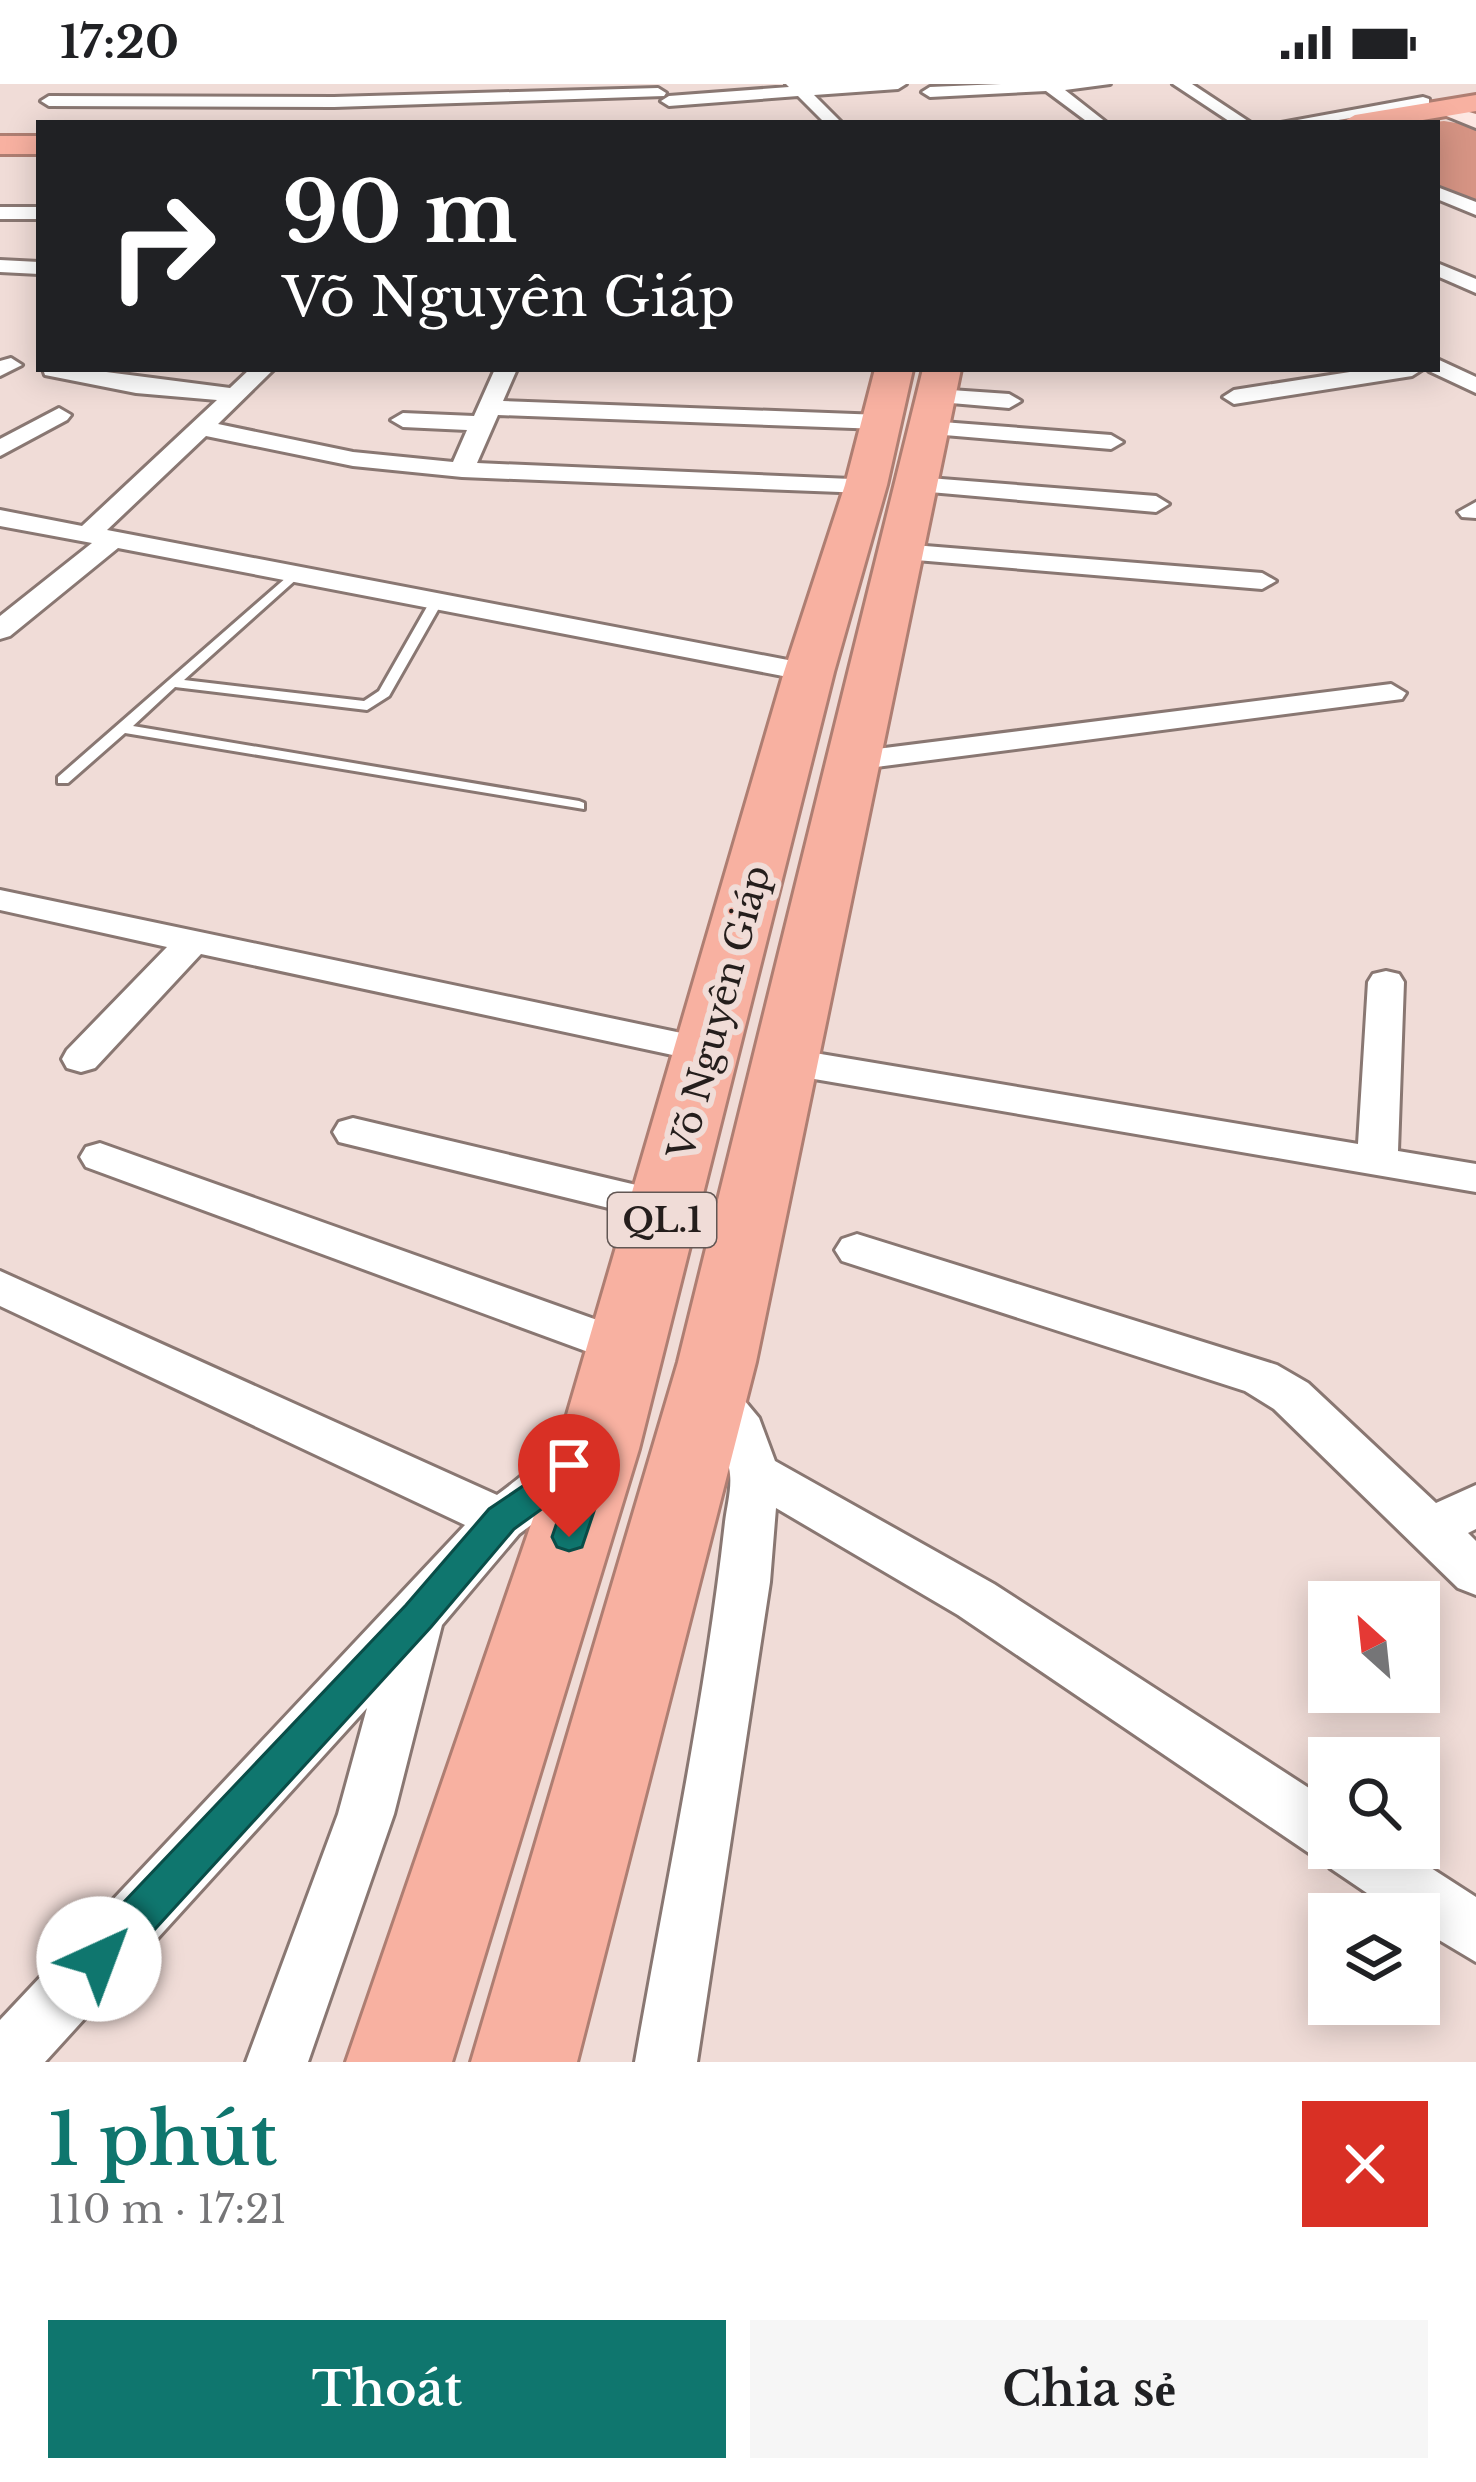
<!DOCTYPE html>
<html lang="vi">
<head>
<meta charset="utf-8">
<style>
	:root { --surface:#fff; --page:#f6f6f6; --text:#202124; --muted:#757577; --accent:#0f766e }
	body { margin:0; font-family:"Libre Baskerville",serif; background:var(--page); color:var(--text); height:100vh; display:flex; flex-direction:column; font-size:45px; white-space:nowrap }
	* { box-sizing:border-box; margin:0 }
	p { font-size:39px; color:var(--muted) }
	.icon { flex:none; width:66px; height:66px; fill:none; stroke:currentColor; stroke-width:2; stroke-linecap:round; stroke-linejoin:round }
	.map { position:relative; height:1978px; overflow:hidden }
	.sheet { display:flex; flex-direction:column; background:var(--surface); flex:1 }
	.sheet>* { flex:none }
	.top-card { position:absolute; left:36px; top:36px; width:1404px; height:252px; border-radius:0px; box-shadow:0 6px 30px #0003; background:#202124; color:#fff; overflow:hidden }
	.needle { width:78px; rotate:333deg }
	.controls { position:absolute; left:1308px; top:1497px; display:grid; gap:24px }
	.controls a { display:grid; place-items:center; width:132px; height:132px; border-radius:0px; background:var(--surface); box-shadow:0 6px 30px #0003; font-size:60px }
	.pin { position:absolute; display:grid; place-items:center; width:102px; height:102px; color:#fff; margin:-123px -51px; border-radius:50% 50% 50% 0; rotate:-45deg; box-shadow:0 0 12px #0007 }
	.pin .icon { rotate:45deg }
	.me { position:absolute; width:132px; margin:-66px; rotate:43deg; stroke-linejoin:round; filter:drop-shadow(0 0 9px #0008) }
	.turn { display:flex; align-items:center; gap:42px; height:252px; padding:0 48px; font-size:54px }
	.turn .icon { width:156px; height:156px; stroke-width:2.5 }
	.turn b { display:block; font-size:84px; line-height:102px }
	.round { display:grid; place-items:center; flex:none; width:126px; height:126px; border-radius:0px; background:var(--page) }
	.summary { display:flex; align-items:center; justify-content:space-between; height:204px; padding:0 48px }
	h1 { font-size:72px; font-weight:600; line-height:90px; color:var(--accent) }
	.primary-button { display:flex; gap:24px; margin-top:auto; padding:24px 48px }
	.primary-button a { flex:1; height:138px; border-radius:0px; background:var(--accent); color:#fff; font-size:48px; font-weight:600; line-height:138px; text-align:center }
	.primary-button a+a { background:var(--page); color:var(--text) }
	.status { display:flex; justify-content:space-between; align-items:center; height:84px; padding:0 60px; background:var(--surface); direction:ltr }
	.status svg { height:33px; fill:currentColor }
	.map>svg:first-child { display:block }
	.forest { fill:#d69484 }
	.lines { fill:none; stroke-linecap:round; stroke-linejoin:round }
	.lane-casing { stroke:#897772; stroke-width:6 }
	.street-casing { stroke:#897772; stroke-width:6 }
	.secondary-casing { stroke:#897772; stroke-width:6 }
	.highway-casing { stroke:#ae7e72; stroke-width:6 }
	.lane { fill:#fff; fill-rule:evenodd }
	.street { fill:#fff; fill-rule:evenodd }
	.secondary { fill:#fde8e3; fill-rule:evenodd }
	.highway { fill:#f8b1a1; fill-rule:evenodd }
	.route { fill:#0f766e; stroke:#0a4d48; stroke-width:3 }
	.labels { text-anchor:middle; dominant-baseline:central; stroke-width:12; stroke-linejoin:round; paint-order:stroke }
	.shield { fill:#f0dcd7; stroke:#625754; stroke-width:3 }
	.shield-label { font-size:33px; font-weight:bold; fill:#251e1c }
	.street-label { font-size:36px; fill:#251e1c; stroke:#f0dcd7 }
</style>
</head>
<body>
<div class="status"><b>17:20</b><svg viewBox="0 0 49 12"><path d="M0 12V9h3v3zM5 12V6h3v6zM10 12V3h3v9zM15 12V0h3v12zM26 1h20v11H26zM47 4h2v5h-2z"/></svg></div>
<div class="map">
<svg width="1476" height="1978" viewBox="0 0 1476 1978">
	<rect width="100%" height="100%" fill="#f0dcd7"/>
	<polygon class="forest" points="1444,37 1476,42 1476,121 1437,105 1437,39 1424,39"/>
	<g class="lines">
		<g class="lane-casing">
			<polygon id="lane" points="295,486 301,490 299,493 184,596 364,617 379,607 432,514 442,514 443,517 389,612 367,626 175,603 133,642 579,717 584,719 584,725 125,649 68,699 58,699 58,693"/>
		</g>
		<g class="street-casing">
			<g id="street">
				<polygon points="786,0 906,0 898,5 814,11 842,39 825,39 798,12 669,22 661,17 669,12 789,3"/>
				<polygon points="1001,0 1110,0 1065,6 1107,39 1089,39 1046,7 930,13 922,8 930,3"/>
				<polygon points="1173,0 1192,0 1251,39 1232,39"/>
				<polygon points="658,4 666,9 664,12 334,23 49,22 41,17 49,12 334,13"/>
				<polygon points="1423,13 1429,15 1429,21 1320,39 1281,39"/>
				<polygon points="1437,103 1476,118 1476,131 1437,115"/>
				<rect x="0" y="123" width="39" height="12"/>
				<polygon points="0,176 39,178 39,190 0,188"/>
				<polygon points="1437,179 1476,195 1476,209 1437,192"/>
				<polygon points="11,274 22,281 0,292 0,277"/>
				<polygon points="1437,275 1476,293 1476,309 1429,287 1437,285"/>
				<polygon points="43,285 83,285 230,304 250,285 274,285 218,340 353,368 453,378 467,346 403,343 391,336 403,329 474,332 495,285 517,285 503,317 881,331 893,338 881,345 498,331 477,379 875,396 879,401 866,409 462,393 353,382 206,352 107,446 819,582 824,588 809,597 118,464 10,552 0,555 0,532 92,459 0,442 0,426 82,442 217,316 136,309 45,291"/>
				<polygon points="1369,285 1423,285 1412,292 1234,320 1223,313 1234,306"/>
				<polygon points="936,305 1009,310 1021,317 1009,324 928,317 925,312"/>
				<polygon points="59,324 71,331 67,336 0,372 0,355"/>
				<polygon points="929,337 1111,351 1123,358 1111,365 921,349 917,344"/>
				<polygon points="916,393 1156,412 1169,420 1156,428 907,406 903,401"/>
				<polygon points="1476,418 1476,434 1462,433 1458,428"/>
				<polygon points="901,460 1262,489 1276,497 1262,505 892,474 888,468"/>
				<polygon points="1391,600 1406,609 1402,615 853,686 837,677 853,668"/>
				<polygon points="0,806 710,955 724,958 729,967 724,976 710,979 201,870 95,984 81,988 67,984 62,975 67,966 167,863 0,826"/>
				<polygon points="1386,887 1399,890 1404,898 1398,1067 1476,1080 1476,1108 785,990 771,986 766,977 771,968 785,964 1358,1060 1368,898 1373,890"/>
				<polygon points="353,1034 666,1108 681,1112 687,1123 681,1134 666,1138 339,1058 333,1048 339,1038"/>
				<polygon points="100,1059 642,1252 649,1264 642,1276 626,1281 610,1276 86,1083 80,1073 86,1063"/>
				<polygon points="857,1150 1277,1281 1308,1299 1436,1419 1476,1401 1476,1445 1468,1449 1476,1457 1476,1511 1458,1504 1274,1325 1245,1307 842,1177 835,1166 842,1155"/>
				<path d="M0,1187L497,1411C527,1390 564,1349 601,1361L608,1375L601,1389L519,1450L442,1541L394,1730L308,1978H246L338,1730L367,1624L45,1978H0V1936L465,1441L0,1222Z"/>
				<path d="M719,1280L735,1285L744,1316L759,1334L775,1377L994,1500L1329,1717V1764H1400L1476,1813V1878L1419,1844V1830H1398L1330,1784L1327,1776L1309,1769L958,1531L776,1424L770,1498L697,1978H635C666,1799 705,1619 725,1438C727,1421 733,1401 729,1384C722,1348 683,1323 703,1285Z"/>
			</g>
		</g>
		<g class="secondary-casing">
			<polygon id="secondary" points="1455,24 1476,30 1476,44 1444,31"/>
		</g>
		<g class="highway-casing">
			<g id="highway">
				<polygon points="1476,11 1476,27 1405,39 1341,39 1355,31"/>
				<rect x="0" y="52" width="39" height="18"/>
				<polygon points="875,285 913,285 887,401 834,588 639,1365 452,1978 346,1978 557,1365 784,588 845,401"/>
				<polygon points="923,285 961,285 756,1278 577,1978 471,1978 678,1278"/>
			</g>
		</g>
		<use href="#lane" class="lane"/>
		<use href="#street" class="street"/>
		<use href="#secondary" class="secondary"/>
		<use href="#highway" class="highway"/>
	</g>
	<polygon class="route" points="598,1351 610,1355 615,1365 582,1463 569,1467 557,1463 552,1453 568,1406 514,1445 431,1543 114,1890 99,1896 84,1890 78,1875 84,1860 406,1521 489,1425"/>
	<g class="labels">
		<rect class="shield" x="608" y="1109" width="108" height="54" rx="9"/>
		<g class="shield-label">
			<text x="662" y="1136">QL.1</text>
		</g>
		<g class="street-label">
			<text transform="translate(719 928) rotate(-75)">Võ Nguyên Giáp</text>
		</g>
	</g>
</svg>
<div class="controls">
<a><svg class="needle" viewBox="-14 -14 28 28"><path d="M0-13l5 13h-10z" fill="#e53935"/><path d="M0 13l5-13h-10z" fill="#757577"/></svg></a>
<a><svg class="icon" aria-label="search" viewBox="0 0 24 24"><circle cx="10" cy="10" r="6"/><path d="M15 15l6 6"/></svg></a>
<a><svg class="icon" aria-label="layers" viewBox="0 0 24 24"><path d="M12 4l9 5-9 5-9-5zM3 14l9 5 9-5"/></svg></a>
</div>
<div class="pin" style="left:569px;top:1453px;background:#d93025"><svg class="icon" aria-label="arrive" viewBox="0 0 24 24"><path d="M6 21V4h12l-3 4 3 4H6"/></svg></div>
<svg class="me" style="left:99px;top:1875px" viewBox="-20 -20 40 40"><circle r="19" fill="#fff"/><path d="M0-13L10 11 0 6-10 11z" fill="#0f766e"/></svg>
<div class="top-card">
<div class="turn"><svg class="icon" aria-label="right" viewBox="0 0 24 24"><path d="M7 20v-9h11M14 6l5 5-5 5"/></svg><div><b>90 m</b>Võ Nguyên Giáp</div></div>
</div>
</div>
<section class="sheet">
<div class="summary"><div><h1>1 phút</h1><p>110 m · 17:21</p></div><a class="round" style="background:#d93025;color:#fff"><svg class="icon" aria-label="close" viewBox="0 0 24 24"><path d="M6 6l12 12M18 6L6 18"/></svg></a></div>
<div class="primary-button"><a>Thoát</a><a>Chia sẻ</a></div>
</section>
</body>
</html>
